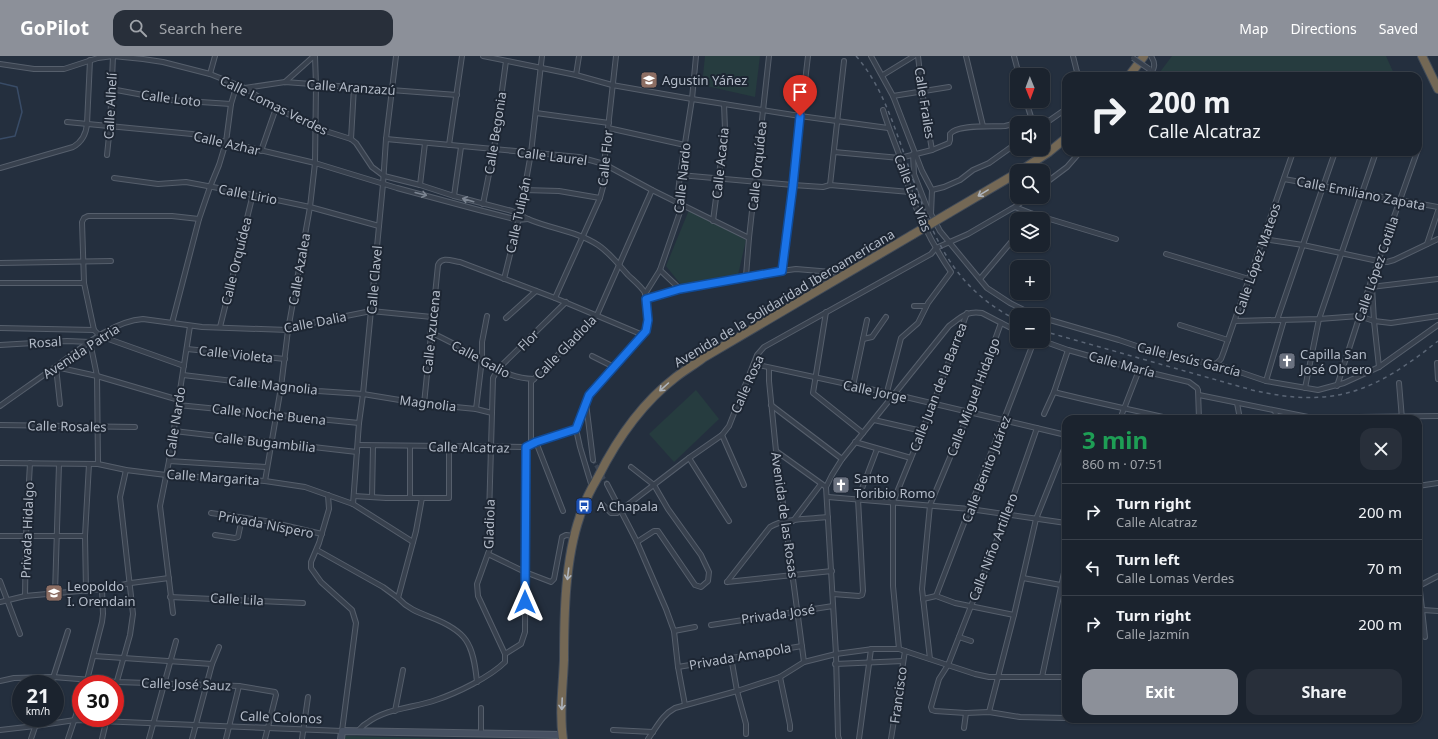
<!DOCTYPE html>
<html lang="en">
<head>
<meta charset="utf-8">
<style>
	:root { --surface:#1b232e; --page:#282f3a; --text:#f1f3f6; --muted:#a0a4aa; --line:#39404a; --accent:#8c9099 }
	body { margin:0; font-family:"Noto Sans",sans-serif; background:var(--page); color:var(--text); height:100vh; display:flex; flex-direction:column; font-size:15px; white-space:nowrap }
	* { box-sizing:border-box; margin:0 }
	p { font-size:13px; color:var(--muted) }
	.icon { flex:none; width:22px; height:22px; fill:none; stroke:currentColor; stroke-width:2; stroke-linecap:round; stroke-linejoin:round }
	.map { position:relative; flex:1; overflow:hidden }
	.drawer { position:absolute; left:1062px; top:359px; width:360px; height:308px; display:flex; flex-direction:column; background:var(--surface); border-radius:12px; box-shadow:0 1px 3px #0004,0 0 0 1px var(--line) }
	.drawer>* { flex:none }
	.top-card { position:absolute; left:1062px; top:16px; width:360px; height:84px; border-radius:12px; box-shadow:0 1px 3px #0004,0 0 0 1px var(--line); background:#1b232e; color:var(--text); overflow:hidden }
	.needle { width:26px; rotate:179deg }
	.buttons { position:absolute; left:1010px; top:12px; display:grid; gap:8px }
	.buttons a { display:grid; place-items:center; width:40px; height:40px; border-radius:8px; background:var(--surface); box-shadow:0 1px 3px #0004,0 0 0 1px var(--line); font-size:20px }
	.speed { position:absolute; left:12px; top:619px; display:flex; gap:8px; font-size:20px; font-weight:700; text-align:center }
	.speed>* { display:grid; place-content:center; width:52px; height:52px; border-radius:50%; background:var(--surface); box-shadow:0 1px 3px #0004,0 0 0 1px var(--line); line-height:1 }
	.speed small { font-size:10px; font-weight:400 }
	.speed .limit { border:6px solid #d22; background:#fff; color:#111 }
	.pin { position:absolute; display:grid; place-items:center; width:34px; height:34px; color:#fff; margin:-41px -17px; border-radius:50% 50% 50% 0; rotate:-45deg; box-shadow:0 0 4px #0007 }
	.pin .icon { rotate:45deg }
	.me { position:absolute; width:44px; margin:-22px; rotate:0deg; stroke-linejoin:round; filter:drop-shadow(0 0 3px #0008) }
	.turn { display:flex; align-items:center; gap:14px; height:84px; padding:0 20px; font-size:18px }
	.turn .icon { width:52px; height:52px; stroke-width:2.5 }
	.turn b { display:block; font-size:28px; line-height:34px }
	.round { display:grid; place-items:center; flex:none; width:42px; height:42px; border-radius:12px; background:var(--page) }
	.summary { display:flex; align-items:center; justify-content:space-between; height:68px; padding:0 20px }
	h1 { font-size:24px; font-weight:700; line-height:30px; color:#1e9e55 }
	.button { display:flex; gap:8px; margin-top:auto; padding:8px 20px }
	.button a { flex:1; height:46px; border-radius:12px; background:var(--accent); color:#fff; font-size:16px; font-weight:700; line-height:46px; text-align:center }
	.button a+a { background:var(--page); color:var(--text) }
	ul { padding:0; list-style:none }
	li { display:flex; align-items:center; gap:12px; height:56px; padding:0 20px; border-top:1px solid var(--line) }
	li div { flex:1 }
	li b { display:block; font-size:15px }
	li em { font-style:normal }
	header { display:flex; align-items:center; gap:24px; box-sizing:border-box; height:56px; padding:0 20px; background:var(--accent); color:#fff }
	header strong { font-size:19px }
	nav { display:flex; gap:22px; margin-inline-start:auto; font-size:14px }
	.search { width:280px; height:36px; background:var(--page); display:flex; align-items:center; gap:10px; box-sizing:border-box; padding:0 14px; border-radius:12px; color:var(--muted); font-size:15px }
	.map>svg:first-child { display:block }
	.green { fill:#263c3f }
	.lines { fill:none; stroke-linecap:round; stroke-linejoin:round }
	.stream { stroke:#394c67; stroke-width:1.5 }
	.street-tunnel { stroke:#3a4453; stroke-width:4; stroke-dasharray:4 2; stroke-linecap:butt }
	.street-casing { stroke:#565f6c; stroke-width:6 }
	.secondary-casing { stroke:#565f6c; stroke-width:8 }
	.highway-casing { stroke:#434c59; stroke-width:10 }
	.street { stroke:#38414e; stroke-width:4 }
	.secondary { stroke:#465061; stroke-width:6 }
	.highway { stroke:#746855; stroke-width:8 }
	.rail { stroke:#5a6575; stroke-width:1.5; stroke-dasharray:4 4; stroke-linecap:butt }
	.street-bridge-casing { stroke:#565f6c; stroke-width:6; stroke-linecap:butt }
	.highway-bridge-casing { stroke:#434c59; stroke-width:10; stroke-linecap:butt }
	.street-bridge { stroke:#38414e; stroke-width:4 }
	.highway-bridge { stroke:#746855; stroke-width:8 }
	.oneway { stroke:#aeb4bd }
	.oneway2 { stroke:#7c8592 }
	.route-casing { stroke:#114b97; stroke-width:10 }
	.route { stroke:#1a73e8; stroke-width:7 }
	.labels { text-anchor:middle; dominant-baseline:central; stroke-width:4; stroke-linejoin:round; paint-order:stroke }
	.poi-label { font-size:13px; fill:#b4bcc9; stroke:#1d2633; text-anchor:start }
	.street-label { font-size:13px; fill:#b4bcc9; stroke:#1d2633 }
</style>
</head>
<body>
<header>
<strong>GoPilot</strong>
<div class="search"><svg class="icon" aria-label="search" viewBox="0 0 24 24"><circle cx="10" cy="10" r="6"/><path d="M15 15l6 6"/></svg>Search here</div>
<nav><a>Map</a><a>Directions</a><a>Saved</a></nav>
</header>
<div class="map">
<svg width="1438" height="683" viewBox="0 0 1438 683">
	<rect width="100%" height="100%" fill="#242f3e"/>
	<g class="green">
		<polygon points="705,0 760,0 755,41 702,29"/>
		<polygon points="1172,0 1386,0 1395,20 1157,20"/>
		<polygon points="689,154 746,184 738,219 682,230 666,210"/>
		<polygon points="696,334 719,363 674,406 649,378"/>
		<polygon points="345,680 350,680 453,683 345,683"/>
	</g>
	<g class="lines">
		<polyline class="stream" points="0,27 17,31 22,56 15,80 0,83"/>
		<polyline class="street-tunnel" points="593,404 607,428"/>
		<g class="street-casing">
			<g id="street">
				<polyline points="483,0 576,19 612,29 692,43 800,60 888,72"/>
				<polyline points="871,0 893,40 922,115 932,134 931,158 940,175 987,232 1010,247 1034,259"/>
				<polyline points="918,0 922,35 932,94"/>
				<polyline points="966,0 983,70"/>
				<polyline points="1014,0 1019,19"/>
				<polyline points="1073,0 1078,20"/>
				<path d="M0,8L34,13H64L98,2L113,0L143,3L163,6L210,18L245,32L276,52L316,72L351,83L356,87L372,111L384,120L420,129L454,140L512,155C518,157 523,161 528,163C551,173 577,175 598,189C610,197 618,208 628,219C633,224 641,230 645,237C650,247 649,270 643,279L589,339L576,373L580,391L592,431"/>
				<polyline points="210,18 215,0"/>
				<polyline points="576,19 579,0"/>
				<polyline points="883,19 914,0"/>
				<path d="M1149,20C1155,12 1156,8 1151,0"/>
				<polyline points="285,26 314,0"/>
				<polyline points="245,32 285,26 457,39"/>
				<polyline points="111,33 170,44 231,48"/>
				<polyline points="893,40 949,31"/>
				<polyline points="1026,45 1032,64 1035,67"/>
				<path d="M883,54C888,71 895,87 901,104C904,114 907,125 910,136C920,164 934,191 951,216L928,247L918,267L901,282L887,336"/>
				<polyline points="536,57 609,67"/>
				<polyline points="67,66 192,78 315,107 397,132 479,154 518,164 528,163"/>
				<polyline points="1018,67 1032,64"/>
				<polyline points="1043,69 1066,53"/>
				<polyline points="608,72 685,89"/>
				<polyline points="351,83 354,31"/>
				<polyline points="386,83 579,101 604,108 652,134 749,182"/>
				<polyline points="1418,86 1419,87 1418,94"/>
				<polyline points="449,89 462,0"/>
				<polyline points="261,95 276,52"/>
				<path d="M834,96L900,102L932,94L949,87L950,84V78C957,68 993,71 1005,70C1009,69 1013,68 1017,67"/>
				<polyline points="913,98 914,118 928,154 931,158"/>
				<polyline points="107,99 110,70 113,0"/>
				<path d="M0,112L73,91C82,86 86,79 87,68L90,4"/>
				<polyline points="680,119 793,129 823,131 830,129 910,136"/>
				<polyline points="114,122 158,128 186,126 229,134 310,151 379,170"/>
				<polyline points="1284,123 1438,151"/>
				<polyline points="420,129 425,87"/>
				<polyline points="830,129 844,5"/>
				<polyline points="1043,129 1067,111 1080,96"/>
				<polyline points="524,134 559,135 600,142"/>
				<polyline points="932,134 944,131 960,124 973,114 989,107 1017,87"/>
				<polyline points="454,140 461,91"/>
				<polyline points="483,148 494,93 506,5"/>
				<polyline points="1015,151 1028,141"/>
				<polyline points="1029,163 1033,158"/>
				<polyline points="713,165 725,73 724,48"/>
				<polyline points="1264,183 1303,189 1378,205 1387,206 1394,204 1438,183"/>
				<polyline points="1427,188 1438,155"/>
				<polyline points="1166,198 1249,223"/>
				<polyline points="0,207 111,205"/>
				<polyline points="660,214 680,233"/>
				<polyline points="781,215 793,129 808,0"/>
				<polyline points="746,220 749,182 769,0"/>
				<polyline points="504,223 520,158 531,97 542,0"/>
				<polyline points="980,223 1017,179"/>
				<polyline points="0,227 84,227"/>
				<polyline points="1371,231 1438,223"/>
				<polyline points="1372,231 1374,265 1379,311"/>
				<polyline points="645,238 660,214 680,156 678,137 680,119 692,43 696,0"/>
				<polyline points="555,242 600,142 606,120 606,114 604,108 616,0"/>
				<polyline points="646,243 680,233 781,215 796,213 844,217"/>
				<polyline points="914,250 926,250"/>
				<polyline points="826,256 813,337 863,377"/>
				<polyline points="506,262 536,235"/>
				<polyline points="1043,262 1119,284 1160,298 1189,304 1216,308 1266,325 1318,334 1344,327 1379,311 1438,269"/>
				<polyline points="1277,264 1335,96"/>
				<polyline points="1235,265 1319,263 1359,260 1374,265 1391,267 1438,260"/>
				<polyline points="172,267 199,163 210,131 219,109 226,86 231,48 237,28"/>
				<polyline points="1180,269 1228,284"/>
				<polyline points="220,271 253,138"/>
				<polyline points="0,272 94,274"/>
				<path d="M430,276C447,284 464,293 480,302C501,313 508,322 534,323"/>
				<polyline points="863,283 872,281 886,261"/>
				<polyline points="1043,285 1068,294 1139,314 1189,326 1197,332 1198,334 1199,363"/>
				<polyline points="0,289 67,285 90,286 97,320 98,408"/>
				<polyline points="187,293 285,303"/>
				<polyline points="592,300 614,311"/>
				<polyline points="1437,307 1438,323"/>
				<polyline points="754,308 893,338 1066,379"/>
				<polyline points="1216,308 1221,303 1224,295 1293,96"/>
				<polyline points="184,310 100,280 94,274 84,227 82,166 84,162 88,160 172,160 199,163"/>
				<polyline points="769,312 769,325 776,395 804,606"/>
				<polyline points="183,319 318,335 363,338 424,348 476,353 492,357"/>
				<polyline points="1266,325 1284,264"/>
				<polyline points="1399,327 1402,363"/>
				<polyline points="853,330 867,264"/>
				<polyline points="1337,330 1369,231 1417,96"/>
				<polyline points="1305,332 1319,263 1376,96"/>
				<path d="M1054,336C1093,346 1133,354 1172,363"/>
				<polyline points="1199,339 1308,361 1359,361 1438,360"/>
				<polyline points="586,347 593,404"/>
				<polyline points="1237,347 1240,363"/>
				<polyline points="60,348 56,311 97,320 179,344"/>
				<path d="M424,348L438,209C442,200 452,205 460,206L555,242L643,279"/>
				<polyline points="178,349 359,367"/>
				<polyline points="771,349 842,403"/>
				<path d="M0,350C18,337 37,324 55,311C80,293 112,265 143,263L202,271L288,274L316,266L371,255L432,261"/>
				<polyline points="476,353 482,303 482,286 487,260"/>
				<polyline points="1275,355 1277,363"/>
				<polyline points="1044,358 1054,336 1068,294"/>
				<polyline points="1120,363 1139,314"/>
				<polyline points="874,364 922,375"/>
				<polyline points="0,369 135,371"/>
				<polyline points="1037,372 1007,458 948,609 939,623 931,651 932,654 935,655 966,657 989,656 1020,661 1066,662"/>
				<polyline points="174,375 357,396"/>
				<polyline points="722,379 744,429"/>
				<polyline points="536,386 563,455"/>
				<polyline points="855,386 911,402"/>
				<polyline points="531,388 531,326 597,259 652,134"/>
				<polyline points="358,389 526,391 536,386 576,373"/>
				<polyline points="776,395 826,431"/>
				<polyline points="689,402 729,465"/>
				<polyline points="169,405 266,411"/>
				<polyline points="0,407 98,408 126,414 166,419 265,425 305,431 353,448 413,486"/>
				<polyline points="631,411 654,429 668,453 701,499 709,516 708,525 701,531 695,529 658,475 654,475 637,486"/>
				<polyline points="265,425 281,331 288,274 310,151 315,107 316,29 315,0"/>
				<polyline points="607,428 637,486 666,553 674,575 678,611 685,649"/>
				<polyline points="1418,430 1438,427"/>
				<polyline points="354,440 386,442 449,442 449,391"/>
				<polyline points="372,441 373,390"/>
				<polyline points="410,441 410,390"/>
				<polyline points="828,441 970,453 1066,467"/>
				<path d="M422,442L416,475L398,542C407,552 417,556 430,561C467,575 473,587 477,626"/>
				<polyline points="353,448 359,367 363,338 383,128 386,83 396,0"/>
				<polyline points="602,448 611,457 617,457 689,402 722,379 729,370 757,299 764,291 931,198 936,192 968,178 1011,153 1015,151 1033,158 1116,183"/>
				<polyline points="211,457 266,465 322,478"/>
				<polyline points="793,465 821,428"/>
				<polyline points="215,479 235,482 238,481 242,462"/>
				<polyline points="0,480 85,480"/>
				<polyline points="317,494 383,531 398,542"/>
				<polyline points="488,498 525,516 551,526 554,523 562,481 566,479 574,480"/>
				<polyline points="1418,516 1425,581"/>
				<polyline points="1023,522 1066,530"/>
				<polyline points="0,525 20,578"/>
				<path d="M727,526L770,471C784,462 812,463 828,461"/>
				<polyline points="727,526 832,515"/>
				<polyline points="1419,530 1438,520"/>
				<polyline points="86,535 85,480 89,408"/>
				<polyline points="55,537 59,408"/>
				<polyline points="833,538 859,540 862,539 863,535 858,443 877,393"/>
				<polyline points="25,540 26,480 30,407"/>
				<polyline points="936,540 1034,285"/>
				<polyline points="170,541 303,547"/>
				<polyline points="923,543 936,540 955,547 1014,559"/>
				<polyline points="0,546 25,540 102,533 131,527 169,522"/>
				<polyline points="1418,555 1423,554 1438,555"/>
				<polyline points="173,557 160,450 169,405 190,270"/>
				<polyline points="711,569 833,550"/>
				<polyline points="674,575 695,571"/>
				<polyline points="959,581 971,585"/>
				<polyline points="899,593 893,530 893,446 933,348 967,257"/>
				<polyline points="505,598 521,588 525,576 526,391"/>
				<polyline points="94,600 212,608"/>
				<polyline points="731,601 737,635 746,668 746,678"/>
				<polyline points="930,603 922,533 930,449 969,356 1001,267"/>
				<polyline points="835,608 903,605"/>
				<polyline points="678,611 802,590"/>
				<polyline points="780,621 790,669 790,673"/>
				<polyline points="1042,621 1066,507"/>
				<polyline points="0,625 14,622 53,621 117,626 239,630 275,636 276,639 265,683"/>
				<polyline points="51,628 68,575"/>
				<polyline points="86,628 102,566 103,558 102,533"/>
				<polyline points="115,632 130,579 133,558 120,441 126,414"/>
				<polyline points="395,655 403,614"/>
				<polyline points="989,656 1014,559 1036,463 1066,388"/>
				<polyline points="964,672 966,657"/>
				<polyline points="0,674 35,670 75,664 342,675 356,567 352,554 321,526 311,512 311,506 319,487 329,453 328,439"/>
				<polyline points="613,674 653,676"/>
				<path d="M358,675C361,672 363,669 367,667C386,652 414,652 436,644C457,637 490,621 505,606V598L478,540L477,528L490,492L489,460L493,322L498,313L566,246"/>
				<polyline points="481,678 481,652"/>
				<polyline points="31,683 38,662"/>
				<polyline points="68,683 81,644"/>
				<polyline points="102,683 107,662"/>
				<polyline points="149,683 176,585"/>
				<polyline points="192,683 212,608 219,591"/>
				<polyline points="226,683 239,630"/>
				<polyline points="302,683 308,641"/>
				<path d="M648,683C657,671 662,659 675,652L737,635L780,621L804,606L836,598L873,593H899L975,618L989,621H1066"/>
				<path d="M839,683L838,680L836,598L826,431L832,419L842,403L949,270C960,262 967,254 982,257L1017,275"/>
				<polyline points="859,683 871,593"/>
				<polyline points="891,683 905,595"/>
			</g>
		</g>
		<g class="secondary-casing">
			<polyline id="secondary" points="341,683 342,675 562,679"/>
		</g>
		<g class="highway-casing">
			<g id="highway">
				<polyline points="1422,0 1438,33"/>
				<polyline points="1129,20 1144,0"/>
				<polyline points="1020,115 1049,96 1066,82"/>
				<polyline points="949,157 1017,117"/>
				<path d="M563,683C559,657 563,630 564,604C564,558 565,503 580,460C584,446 591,433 598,421C617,383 642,347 676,321C685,314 694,309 703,302L912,179"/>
			</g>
		</g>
		<use href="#street" class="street"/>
		<use href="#secondary" class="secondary"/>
		<use href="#highway" class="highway"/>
		<g class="rail">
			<path d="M856,0C876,23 887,50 897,78C925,153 938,225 1017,264"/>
			<path d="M1043,275L1252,334C1334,353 1374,336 1438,285"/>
		</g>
		<g class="street-bridge-casing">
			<polyline id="street-bridge" points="1133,2 1149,13"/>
		</g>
		<g class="highway-bridge-casing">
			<polyline id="highway-bridge" points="912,179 949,157"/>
		</g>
		<use href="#street-bridge" class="street-bridge"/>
		<use href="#highway-bridge" class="highway-bridge"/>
	</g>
	<defs><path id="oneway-shaft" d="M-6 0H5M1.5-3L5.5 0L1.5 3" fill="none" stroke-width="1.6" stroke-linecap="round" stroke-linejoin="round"/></defs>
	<g class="oneway">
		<use href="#oneway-shaft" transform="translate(983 137) rotate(149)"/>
		<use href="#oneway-shaft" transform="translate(664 331) rotate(138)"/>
		<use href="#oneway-shaft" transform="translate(568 518) rotate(97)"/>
		<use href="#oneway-shaft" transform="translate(562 648) rotate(92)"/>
	</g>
	<g class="oneway2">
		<use href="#oneway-shaft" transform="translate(421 138) rotate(14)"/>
		<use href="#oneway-shaft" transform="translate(468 144) rotate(-164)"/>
	</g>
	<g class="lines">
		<g class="route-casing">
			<polyline id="route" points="525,546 526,391 536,386 576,373 589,339 646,275 648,264 646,243 680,233 782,215 793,129 800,60"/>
		</g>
		<use href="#route" class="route"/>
	</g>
	<defs>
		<g id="school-square" transform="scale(0.9)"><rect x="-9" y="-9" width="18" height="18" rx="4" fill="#8d6e63" stroke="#1d2633"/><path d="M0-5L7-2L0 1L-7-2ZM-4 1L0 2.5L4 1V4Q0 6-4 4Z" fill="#fff"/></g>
		<g id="church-square" transform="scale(0.9)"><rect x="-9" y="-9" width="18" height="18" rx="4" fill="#6b7280" stroke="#1d2633"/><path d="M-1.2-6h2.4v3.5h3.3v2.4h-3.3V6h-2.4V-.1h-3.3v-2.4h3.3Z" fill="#fff"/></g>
		<g id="bus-square" transform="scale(0.9)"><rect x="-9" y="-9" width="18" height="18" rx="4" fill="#1a4fb4" stroke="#1d2633"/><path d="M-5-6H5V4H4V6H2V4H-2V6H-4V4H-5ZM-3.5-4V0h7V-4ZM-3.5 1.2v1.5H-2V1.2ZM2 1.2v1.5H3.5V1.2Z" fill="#fff"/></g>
	</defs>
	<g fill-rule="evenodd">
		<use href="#school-square" x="649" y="24"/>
		<use href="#church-square" x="1287" y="305"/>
		<use href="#church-square" x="841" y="429"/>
		<use href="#bus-square" x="584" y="450"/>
		<use href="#school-square" x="54" y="537"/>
	</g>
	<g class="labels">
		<g class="poi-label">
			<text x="662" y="24">Agustin Yáñez</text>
			<text x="1300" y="298">Capilla San<tspan x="1300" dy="15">José Obrero</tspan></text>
			<text x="854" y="422">Santo<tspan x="854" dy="15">Toribio Romo</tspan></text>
			<text x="597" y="450">A Chapala</text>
			<text x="67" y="530">Leopoldo<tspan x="67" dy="15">I. Orendain</tspan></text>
		</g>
		<g class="street-label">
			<text transform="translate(351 31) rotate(4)">Calle Aranzazú</text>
			<text transform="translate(171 42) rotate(7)">Calle Loto</text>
			<text transform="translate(925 47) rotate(81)">Calle Frailes</text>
			<text transform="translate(274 49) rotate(26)">Calle Lomas Verdes</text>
			<text transform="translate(110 50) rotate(-87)">Calle Alhelí</text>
			<text transform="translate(495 77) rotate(-81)">Calle Begonia</text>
			<text transform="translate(227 87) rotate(13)">Calle Azhar</text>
			<text transform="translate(552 100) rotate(7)">Calle Laurel</text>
			<text transform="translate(605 102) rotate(-84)">Calle Flor</text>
			<text transform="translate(720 107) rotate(-84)">Calle Acacia</text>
			<text transform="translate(757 110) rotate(-84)">Calle Orquídea</text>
			<text transform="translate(682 122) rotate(-84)">Calle Nardo</text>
			<text transform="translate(913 137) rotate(69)">Calle Las Vías</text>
			<text transform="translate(1361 137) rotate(11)">Calle Emiliano Zapata</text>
			<text transform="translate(248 138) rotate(11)">Calle Lirio</text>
			<text transform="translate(518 159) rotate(-78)">Calle Tulipán</text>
			<text transform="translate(1257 203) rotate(-71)">Calle López Mateos</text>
			<text transform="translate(236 205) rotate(-76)">Calle Orquídea</text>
			<text transform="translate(299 213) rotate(-80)">Calle Azalea</text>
			<text transform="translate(1376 213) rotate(-71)">Calle López Cotilla</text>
			<text transform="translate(374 224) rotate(-85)">Calle Clavel</text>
			<text transform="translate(784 242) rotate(-31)">Avenida de la Solidaridad Iberoamericana</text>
			<text transform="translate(315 266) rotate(-11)">Calle Dalia</text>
			<text transform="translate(431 276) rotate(-84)">Calle Azucena</text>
			<text transform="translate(528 284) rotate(-45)">Flor</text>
			<text transform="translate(45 286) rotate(-4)">Rosal</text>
			<text transform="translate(565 291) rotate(-46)">Calle Gladiola</text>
			<text transform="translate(81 295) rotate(-33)">Avenida Patria</text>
			<text transform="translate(236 298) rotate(6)">Calle Violeta</text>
			<text transform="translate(481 303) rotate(28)">Calle Galio</text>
			<text transform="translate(1189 303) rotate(14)">Calle Jesús García</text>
			<text transform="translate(1122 308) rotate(15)">Calle María</text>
			<text transform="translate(747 328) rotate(-66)">Calle Rosa</text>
			<text transform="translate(273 329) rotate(6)">Calle Magnolia</text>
			<text transform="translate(938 331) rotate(-69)">Calle Juan de la Barrea</text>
			<text transform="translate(875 335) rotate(12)">Calle Jorge</text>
			<text transform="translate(973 341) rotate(-69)">Calle Miguel Hidalgo</text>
			<text transform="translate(428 347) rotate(7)">Magnolia</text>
			<text transform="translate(269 358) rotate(6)">Calle Noche Buena</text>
			<text transform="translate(175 366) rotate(-81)">Calle Nardo</text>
			<text transform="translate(67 370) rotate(1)">Calle Rosales</text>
			<text transform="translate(265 386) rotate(6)">Calle Bugambilia</text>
			<text transform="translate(469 391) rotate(1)">Calle Alcatraz</text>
			<text transform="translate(986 413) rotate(-69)">Calle Benito Juárez</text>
			<text transform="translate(213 421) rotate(4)">Calle Margarita</text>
			<text transform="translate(785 459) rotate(82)">Avenida de las Rosas</text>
			<text transform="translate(266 468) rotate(11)">Privada Níspero</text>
			<text transform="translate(489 468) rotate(-88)">Gladiola</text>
			<text transform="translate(27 474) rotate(-88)">Privada Hidalgo</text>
			<text transform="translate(993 491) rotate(-69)">Calle Niño Artillero</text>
			<text transform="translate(237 543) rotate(3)">Calle Lila</text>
			<text transform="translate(778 558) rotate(-8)">Privada José</text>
			<text transform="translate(740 600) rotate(-10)">Privada Amapola</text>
			<text transform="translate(186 628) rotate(2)">Calle José Sauz</text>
			<text transform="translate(898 639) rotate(-82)">Francisco</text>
			<text transform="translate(281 661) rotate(2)">Calle Colonos</text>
		</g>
	</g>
</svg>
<div class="buttons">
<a><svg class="needle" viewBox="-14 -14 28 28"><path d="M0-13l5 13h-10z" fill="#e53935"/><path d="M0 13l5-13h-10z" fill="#a0a4aa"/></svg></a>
<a><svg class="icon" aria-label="sound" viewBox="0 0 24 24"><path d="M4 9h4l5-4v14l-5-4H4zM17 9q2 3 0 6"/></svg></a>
<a><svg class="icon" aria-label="search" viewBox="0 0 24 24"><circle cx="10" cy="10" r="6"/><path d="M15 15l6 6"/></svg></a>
<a><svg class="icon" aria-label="layers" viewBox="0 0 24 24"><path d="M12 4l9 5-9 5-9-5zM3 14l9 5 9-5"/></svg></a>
<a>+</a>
<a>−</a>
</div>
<div class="speed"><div>21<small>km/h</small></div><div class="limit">30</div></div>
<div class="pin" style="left:800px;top:60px;background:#d93025"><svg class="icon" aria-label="arrive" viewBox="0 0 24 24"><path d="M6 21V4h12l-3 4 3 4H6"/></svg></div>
<svg class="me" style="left:525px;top:546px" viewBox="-20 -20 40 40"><path d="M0-17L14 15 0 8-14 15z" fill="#1a73e8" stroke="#fff" stroke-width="4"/></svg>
<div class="top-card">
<div class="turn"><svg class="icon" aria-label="right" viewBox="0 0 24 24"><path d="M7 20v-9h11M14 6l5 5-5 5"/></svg><div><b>200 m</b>Calle Alcatraz</div></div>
</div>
<section class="drawer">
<div class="summary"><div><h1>3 min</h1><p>860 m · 07:51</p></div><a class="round"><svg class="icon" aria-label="close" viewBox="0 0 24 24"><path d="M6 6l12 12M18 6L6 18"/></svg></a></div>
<ul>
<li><svg class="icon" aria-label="right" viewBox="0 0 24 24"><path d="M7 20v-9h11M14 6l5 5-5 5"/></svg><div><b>Turn right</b><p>Calle Alcatraz</p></div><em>200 m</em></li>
<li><svg class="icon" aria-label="left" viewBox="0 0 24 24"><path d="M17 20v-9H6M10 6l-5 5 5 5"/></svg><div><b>Turn left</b><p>Calle Lomas Verdes</p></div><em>70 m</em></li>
<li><svg class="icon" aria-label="right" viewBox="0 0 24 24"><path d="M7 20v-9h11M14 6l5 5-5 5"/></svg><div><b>Turn right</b><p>Calle Jazmín</p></div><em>200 m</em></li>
</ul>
<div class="button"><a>Exit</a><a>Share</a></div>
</section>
</div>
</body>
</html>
